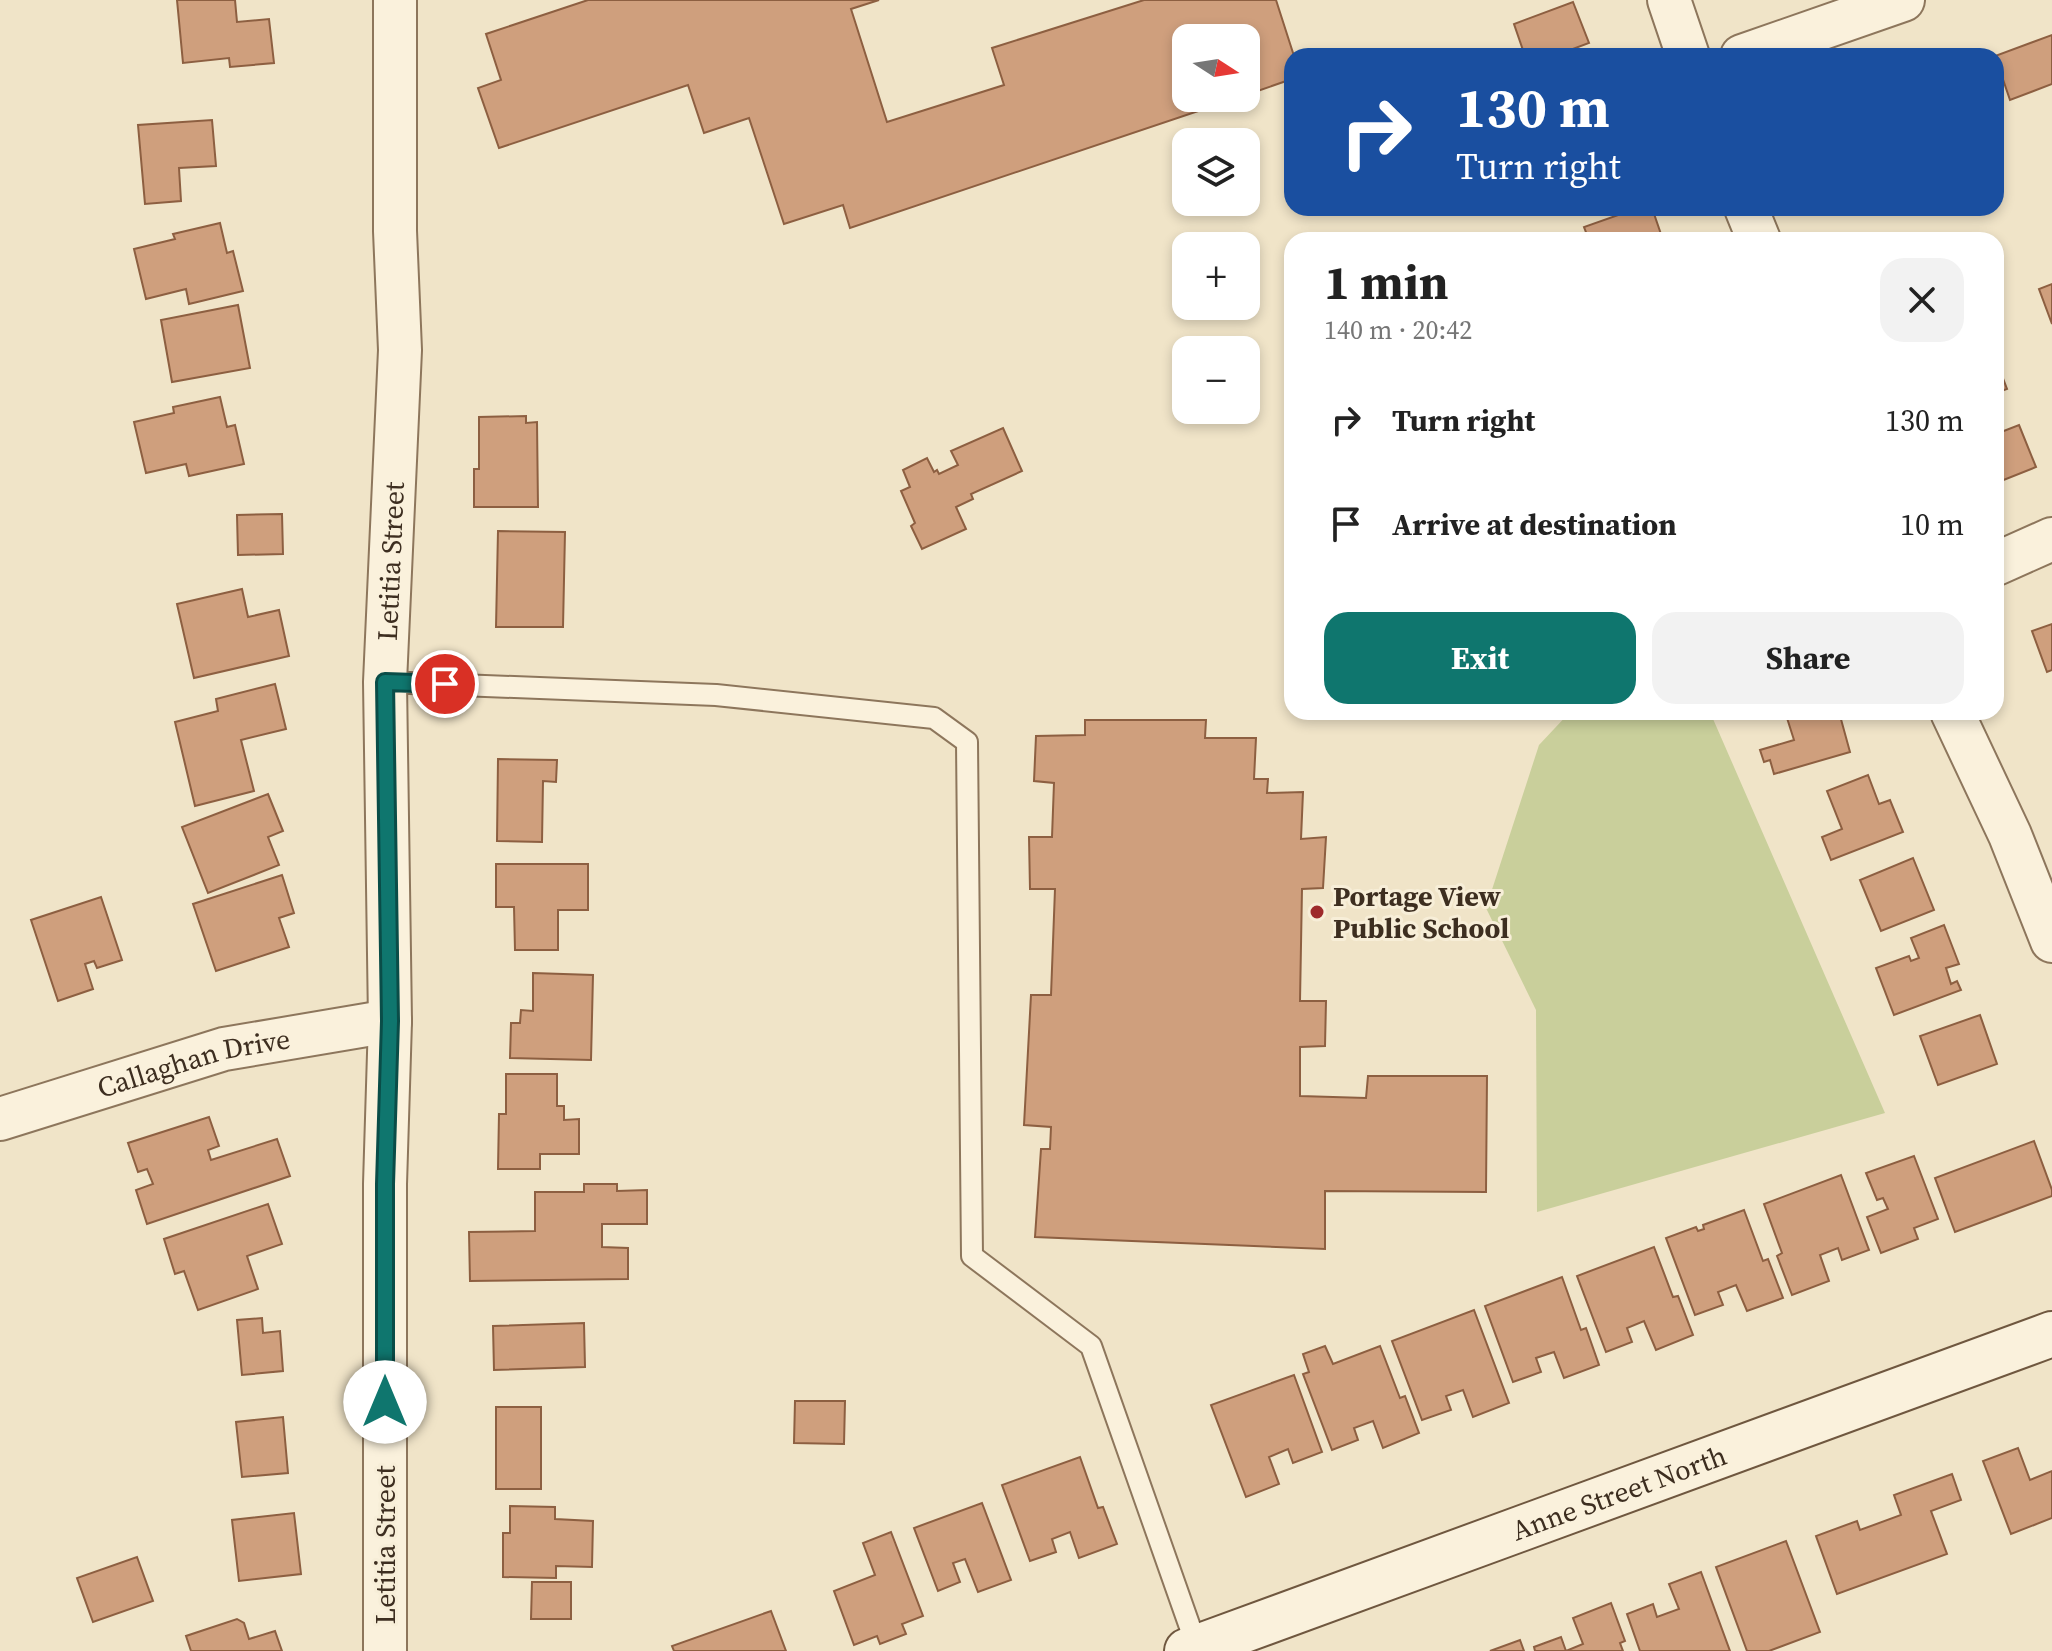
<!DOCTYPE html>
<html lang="en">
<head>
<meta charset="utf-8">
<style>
	:root { --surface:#fff; --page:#f2f2f2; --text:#222; --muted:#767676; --accent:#0f766e }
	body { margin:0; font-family:"Source Serif 4",serif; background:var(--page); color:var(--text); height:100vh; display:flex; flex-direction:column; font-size:30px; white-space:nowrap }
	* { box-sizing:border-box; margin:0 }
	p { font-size:26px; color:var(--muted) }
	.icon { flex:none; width:44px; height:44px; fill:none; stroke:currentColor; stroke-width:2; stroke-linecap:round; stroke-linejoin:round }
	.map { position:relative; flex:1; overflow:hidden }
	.details { position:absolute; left:1284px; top:232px; width:720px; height:488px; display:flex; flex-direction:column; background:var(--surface); border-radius:24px; box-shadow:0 4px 12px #0003 }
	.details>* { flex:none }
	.hud { position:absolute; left:1284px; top:48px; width:720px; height:168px; border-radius:24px; box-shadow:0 4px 12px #0003; background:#1a4fa0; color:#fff; overflow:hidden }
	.needle { width:52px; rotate:102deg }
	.controls { position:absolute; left:1172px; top:24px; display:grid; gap:16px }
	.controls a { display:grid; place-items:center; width:88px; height:88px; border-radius:16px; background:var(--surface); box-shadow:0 4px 12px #0003; font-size:40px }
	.pin { position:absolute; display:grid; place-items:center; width:68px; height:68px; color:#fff; margin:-34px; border:4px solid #fff; border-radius:50%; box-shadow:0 2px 8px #0007 }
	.me { position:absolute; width:88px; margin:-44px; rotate:0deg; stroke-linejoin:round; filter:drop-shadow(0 0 6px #0008) }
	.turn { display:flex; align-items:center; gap:28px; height:168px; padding:0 40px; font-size:36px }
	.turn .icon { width:104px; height:104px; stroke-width:2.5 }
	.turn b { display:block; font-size:56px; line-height:68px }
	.round { display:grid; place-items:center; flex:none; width:84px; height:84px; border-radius:24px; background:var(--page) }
	.headline { display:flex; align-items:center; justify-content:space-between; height:136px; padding:0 40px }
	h1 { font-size:48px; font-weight:700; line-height:60px }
	.primary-button { display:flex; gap:16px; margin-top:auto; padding:16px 40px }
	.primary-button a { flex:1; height:92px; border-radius:24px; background:var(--accent); color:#fff; font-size:32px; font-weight:700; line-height:92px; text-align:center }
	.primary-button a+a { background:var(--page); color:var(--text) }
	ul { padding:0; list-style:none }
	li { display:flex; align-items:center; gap:24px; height:104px; padding:0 40px }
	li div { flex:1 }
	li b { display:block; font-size:30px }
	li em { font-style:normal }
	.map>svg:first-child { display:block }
	.green { fill:#c9cf9b }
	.building { fill:#cf9f7d; stroke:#8d5f41; stroke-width:2 }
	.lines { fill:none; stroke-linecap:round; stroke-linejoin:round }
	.lane-casing { stroke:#8d765c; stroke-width:24 }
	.street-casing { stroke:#8d765c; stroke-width:46 }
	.secondary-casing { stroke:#6f573f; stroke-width:48 }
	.lane { stroke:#faf1dc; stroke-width:20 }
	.street { stroke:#faf1dc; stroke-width:42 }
	.secondary { stroke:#faf1dc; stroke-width:44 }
	.route-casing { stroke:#0a4d48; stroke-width:20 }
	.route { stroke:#0f766e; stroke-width:14 }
	.poi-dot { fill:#9e2a2b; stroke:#f7eed8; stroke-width:3 }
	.labels { text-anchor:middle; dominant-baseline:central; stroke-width:6; stroke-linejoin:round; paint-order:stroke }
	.street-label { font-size:28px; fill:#3d2e20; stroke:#f7eed8 }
	.poi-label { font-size:28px; font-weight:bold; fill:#3d2e20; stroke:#f7eed8; text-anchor:start }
</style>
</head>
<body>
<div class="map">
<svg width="2052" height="1651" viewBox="0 0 2052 1651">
	<rect width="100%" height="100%" fill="#f0e4c8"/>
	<polygon class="green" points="1570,712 1710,712 1885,1113 1537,1212 1536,1010 1486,908 1539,745"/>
	<g class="building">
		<polygon points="177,0 235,0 237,22 269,19 274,63 230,67 229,58 183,63"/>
		<polygon points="588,0 879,0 851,9 887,122 1004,85 992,48 1144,0 1276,0 1294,56 1292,56 1292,79 1246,95 1246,38 1186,38 1186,98 1237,98 850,228 843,205 784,224 749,118 704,133 688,85 499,148 478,88 501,80 486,34"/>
		<polygon points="1573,2 1589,43 1554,56 1525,56 1514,24"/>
		<polygon points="2052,35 2052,84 2010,100 1995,56"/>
		<polygon points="212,120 216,166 179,168 181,201 145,204 138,125"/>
		<polygon points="1638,208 1652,208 1663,240 1589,240 1584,227"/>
		<polygon points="220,223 227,253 233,251 243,291 189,304 186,289 146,299 134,249 175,239 173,234"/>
		<polygon points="2052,284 2052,324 2039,289"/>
		<polygon points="238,305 250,368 172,382 161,320"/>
		<polygon points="1996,360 2007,389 1996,393"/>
		<polygon points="220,397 227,427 235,425 244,464 189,476 186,464 146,473 134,422 174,413 173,407"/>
		<polygon points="526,416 526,423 537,422 538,507 474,507 474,469 479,469 479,417"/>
		<polygon points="2019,425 2036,467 1996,483 1996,434"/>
		<polygon points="1003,428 1022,471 971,494 973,499 956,507 966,529 922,549 911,526 915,523 901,491 910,487 903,470 927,458 934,472 937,470 939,474 958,465 951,451"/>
		<polygon points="282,514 283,554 238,555 237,515"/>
		<polygon points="498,531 565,532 563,627 496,627"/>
		<polygon points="242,589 248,617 279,610 289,656 194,678 177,604"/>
		<polygon points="2052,624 2052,670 2047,672 2032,631"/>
		<polygon points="275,684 286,729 241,740 254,791 195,806 175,722 218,711 216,699"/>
		<polygon points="1809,712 1839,712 1850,752 1774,774 1770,760 1764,762 1760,750 1794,740 1787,718"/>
		<polygon points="1085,720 1206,720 1205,738 1256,738 1254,779 1268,779 1267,793 1303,792 1301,839 1326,837 1323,888 1302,889 1300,1001 1326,1001 1325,1046 1300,1047 1300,1096 1366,1098 1368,1076 1487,1076 1486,1192 1325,1191 1325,1249 1035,1237 1041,1149 1050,1149 1051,1127 1024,1125 1031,995 1051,995 1055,889 1030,889 1029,837 1052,837 1054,783 1034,781 1036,736 1085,735"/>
		<polygon points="498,759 557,760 556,782 543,781 542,842 497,841"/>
		<polygon points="1868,775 1879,804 1890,800 1903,832 1831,860 1822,837 1842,829 1827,791"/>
		<polygon points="268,794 283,831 268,837 279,865 208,893 182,827"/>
		<polygon points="1913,858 1934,910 1881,931 1860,880"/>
		<polygon points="496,864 588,864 588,910 558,910 558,950 515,950 514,907 496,907"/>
		<polygon points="282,875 294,913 279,918 289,947 216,971 193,904"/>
		<polygon points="101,897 122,960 97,968 94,961 85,964 93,989 58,1001 31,920"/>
		<polygon points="1944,925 1959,964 1946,968 1951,984 1957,981 1961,990 1894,1015 1876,968 1909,956 1911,961 1919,958 1911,938"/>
		<polygon points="533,973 593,975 591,1060 510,1058 511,1023 520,1023 521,1010 533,1011"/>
		<polygon points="1980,1015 1997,1064 1938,1085 1920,1036"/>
		<polygon points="506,1074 557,1074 557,1106 564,1106 564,1120 579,1119 579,1154 540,1154 540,1169 498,1169 499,1114 506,1114"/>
		<polygon points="209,1117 219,1146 208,1150 211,1160 277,1139 290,1176 147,1224 136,1190 153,1184 147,1169 138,1172 128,1143"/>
		<polygon points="2034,1141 2052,1190 2052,1196 1955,1232 1935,1178"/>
		<polygon points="1914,1156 1938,1219 1914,1228 1918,1239 1881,1253 1867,1217 1888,1209 1883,1198 1877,1200 1866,1173"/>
		<polygon points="1841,1175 1869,1250 1842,1260 1838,1248 1820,1255 1829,1281 1792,1295 1777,1256 1782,1253 1764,1204"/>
		<polygon points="584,1184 617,1184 617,1191 647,1190 647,1224 602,1224 602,1247 628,1248 628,1279 470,1281 469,1232 535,1231 535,1192 584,1192"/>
		<polygon points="268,1204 282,1244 247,1256 258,1289 198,1310 184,1271 175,1274 164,1239"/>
		<polygon points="1744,1210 1763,1261 1768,1259 1783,1298 1747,1311 1736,1285 1718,1292 1723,1305 1695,1315 1666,1238 1696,1227 1698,1231 1704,1229 1703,1225"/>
		<polygon points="1654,1247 1673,1297 1678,1296 1693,1335 1656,1350 1644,1321 1627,1328 1632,1342 1606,1352 1577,1276"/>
		<polygon points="1562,1277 1581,1330 1586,1328 1599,1365 1564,1378 1554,1352 1536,1358 1541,1372 1513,1382 1485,1306"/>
		<polygon points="1474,1310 1509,1403 1473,1417 1463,1390 1446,1396 1451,1410 1422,1420 1392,1341"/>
		<polygon points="262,1318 263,1333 280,1331 283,1371 242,1375 237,1320"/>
		<polygon points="584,1323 585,1367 494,1370 493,1326"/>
		<polygon points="1325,1346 1333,1364 1380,1346 1400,1398 1405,1396 1419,1433 1383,1448 1373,1421 1354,1428 1358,1440 1332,1450 1303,1374 1309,1372 1303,1354"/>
		<polygon points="1294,1375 1322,1452 1293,1463 1288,1449 1269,1457 1279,1484 1246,1497 1211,1405"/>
		<polygon points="795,1401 845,1401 844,1444 794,1443"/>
		<rect x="496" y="1407" width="45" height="82"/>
		<polygon points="283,1417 288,1473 242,1477 236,1422"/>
		<polygon points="2018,1448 2030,1480 2052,1471 2052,1518 2011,1534 1983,1461"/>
		<polygon points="1080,1457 1098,1508 1103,1507 1117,1544 1079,1558 1070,1532 1052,1539 1056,1552 1030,1561 1002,1485"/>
		<polygon points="1952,1474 1961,1500 1931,1511 1947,1554 1837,1594 1816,1536 1857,1521 1860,1530 1901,1515 1894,1495"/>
		<polygon points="982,1503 1011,1580 978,1592 965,1559 953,1563 960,1582 938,1591 914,1528"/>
		<polygon points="510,1506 555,1507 555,1519 593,1521 592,1567 556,1566 556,1578 503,1577 503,1533 510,1533"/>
		<polygon points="294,1513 301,1574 239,1581 232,1520"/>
		<polygon points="891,1532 923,1616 902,1624 906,1634 880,1644 877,1636 854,1645 834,1591 875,1575 863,1543"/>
		<polygon points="1786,1541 1820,1632 1769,1651 1747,1651 1716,1567"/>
		<polygon points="137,1557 153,1601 93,1622 77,1578"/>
		<polygon points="1701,1572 1730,1651 1640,1651 1627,1614 1653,1604 1657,1617 1679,1609 1669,1584"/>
		<polygon points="532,1582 571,1582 571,1619 531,1619"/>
		<polygon points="1611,1603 1625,1641 1620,1643 1623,1651 1535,1651 1534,1647 1561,1637 1566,1651 1583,1644 1573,1618"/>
		<polygon points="771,1611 786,1651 674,1651 672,1646"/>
		<polygon points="237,1619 244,1623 249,1639 275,1631 282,1651 191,1651 186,1636"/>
		<polygon points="1520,1640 1524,1651 1490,1651"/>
	</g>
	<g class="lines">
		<g class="lane-casing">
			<polyline id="lane" points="385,682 716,695 934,718 967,742 972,1256 1091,1346 1197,1647"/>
		</g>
		<g class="street-casing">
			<g id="street">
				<polyline points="1669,0 1688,56"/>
				<polyline points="1742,56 1903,0"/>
				<polyline points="1746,208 1759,240"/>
				<polyline points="1996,564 2052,539"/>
				<polyline points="1952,712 2010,835 2052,941"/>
				<path id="s1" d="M0,1119L224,1049L390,1021"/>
				<path id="s2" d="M385,1651V1184L390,1021L385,682L400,350L395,231V0"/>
			</g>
		</g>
		<g class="secondary-casing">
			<g id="secondary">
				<path id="s3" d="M1187,1651L2052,1334"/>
			</g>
		</g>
		<use href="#lane" class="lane"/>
		<use href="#street" class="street"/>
		<use href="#secondary" class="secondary"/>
	</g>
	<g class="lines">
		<g class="route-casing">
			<polyline id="route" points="385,1402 385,1184 390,1021 385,682 445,684"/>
		</g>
		<use href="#route" class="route"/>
	</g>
	<circle class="poi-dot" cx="1317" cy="912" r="8"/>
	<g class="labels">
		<g class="street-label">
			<text stroke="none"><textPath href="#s2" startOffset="1090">Letitia Street</textPath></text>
			<text stroke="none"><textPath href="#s1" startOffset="202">Callaghan Drive</textPath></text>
			<text stroke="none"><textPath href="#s3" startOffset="460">Anne Street North</textPath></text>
			<text transform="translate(385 1545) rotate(-90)">Letitia Street</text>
		</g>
		<g class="poi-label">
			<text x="1333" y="896">Portage View<tspan x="1333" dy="32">Public School</tspan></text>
		</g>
	</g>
</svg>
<div class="controls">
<a><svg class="needle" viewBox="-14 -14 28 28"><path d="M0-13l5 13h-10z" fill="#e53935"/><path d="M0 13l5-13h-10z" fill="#767676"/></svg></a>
<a><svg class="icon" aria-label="layers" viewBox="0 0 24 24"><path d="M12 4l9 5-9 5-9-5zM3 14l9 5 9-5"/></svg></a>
<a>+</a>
<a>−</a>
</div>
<div class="pin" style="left:445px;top:684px;background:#d93025"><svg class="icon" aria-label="arrive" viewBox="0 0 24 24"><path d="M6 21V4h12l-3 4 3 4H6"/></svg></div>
<svg class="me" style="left:385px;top:1402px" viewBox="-20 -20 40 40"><circle r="19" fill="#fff"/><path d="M0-13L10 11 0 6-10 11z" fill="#0f766e"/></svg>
<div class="hud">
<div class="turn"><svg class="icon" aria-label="right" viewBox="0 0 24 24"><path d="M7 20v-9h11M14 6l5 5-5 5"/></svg><div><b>130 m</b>Turn right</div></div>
</div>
<section class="details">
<div class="headline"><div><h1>1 min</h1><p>140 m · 20:42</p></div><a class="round"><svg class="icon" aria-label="close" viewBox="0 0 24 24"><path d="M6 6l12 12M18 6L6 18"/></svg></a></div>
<ul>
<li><svg class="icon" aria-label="right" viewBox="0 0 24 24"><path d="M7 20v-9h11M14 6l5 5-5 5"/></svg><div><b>Turn right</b></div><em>130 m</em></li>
<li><svg class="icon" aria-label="arrive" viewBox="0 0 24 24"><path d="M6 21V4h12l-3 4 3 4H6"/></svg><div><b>Arrive at destination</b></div><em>10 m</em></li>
</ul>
<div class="primary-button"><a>Exit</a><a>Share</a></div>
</section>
</div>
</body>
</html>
